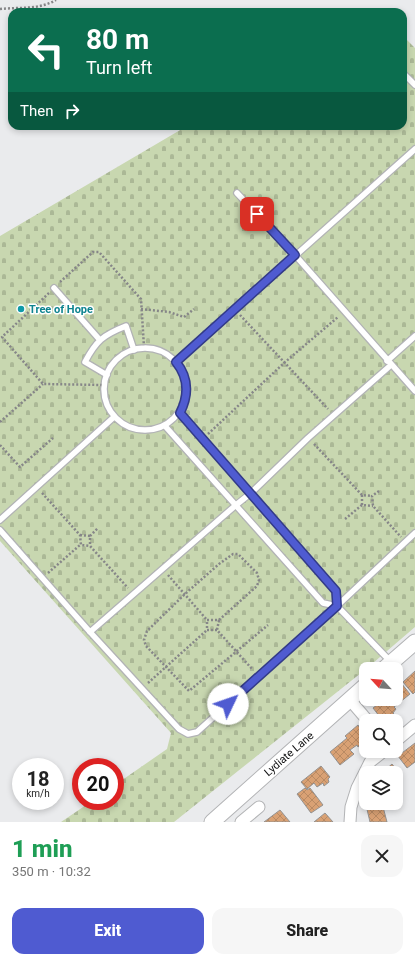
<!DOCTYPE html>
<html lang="en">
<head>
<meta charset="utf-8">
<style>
	:root { --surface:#fff; --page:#f6f6f6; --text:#222; --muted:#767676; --accent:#4f5bd1 }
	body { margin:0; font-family:Roboto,sans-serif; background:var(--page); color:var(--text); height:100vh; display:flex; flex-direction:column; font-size:15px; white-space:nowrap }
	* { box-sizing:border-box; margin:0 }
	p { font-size:13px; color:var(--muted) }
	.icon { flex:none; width:22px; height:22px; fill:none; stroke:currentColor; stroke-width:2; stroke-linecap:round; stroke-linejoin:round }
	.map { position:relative; height:822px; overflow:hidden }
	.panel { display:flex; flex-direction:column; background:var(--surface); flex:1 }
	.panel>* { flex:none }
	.banner { position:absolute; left:8px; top:8px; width:399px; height:122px; border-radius:12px; box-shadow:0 2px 6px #0003; background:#0b6e4f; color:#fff; overflow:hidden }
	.needle { width:26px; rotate:296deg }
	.buttons { position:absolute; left:359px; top:662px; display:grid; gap:8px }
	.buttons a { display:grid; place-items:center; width:44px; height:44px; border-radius:8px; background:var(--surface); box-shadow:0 2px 6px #0003; font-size:20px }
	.speed { position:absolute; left:12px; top:758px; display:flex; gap:8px; font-size:20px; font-weight:700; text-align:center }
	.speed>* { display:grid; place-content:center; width:52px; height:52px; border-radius:50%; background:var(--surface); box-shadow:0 2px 6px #0003; line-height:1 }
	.speed small { font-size:10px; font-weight:400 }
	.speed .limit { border:6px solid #d22; background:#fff; color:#111 }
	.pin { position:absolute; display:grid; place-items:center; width:34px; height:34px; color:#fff; margin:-17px; border-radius:8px; box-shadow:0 2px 6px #0006 }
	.me { position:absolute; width:44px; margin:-22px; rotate:48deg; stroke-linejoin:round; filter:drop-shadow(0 0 3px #0008) }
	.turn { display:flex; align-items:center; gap:14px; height:84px; padding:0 12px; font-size:18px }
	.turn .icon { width:52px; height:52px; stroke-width:2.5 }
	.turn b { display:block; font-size:28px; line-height:34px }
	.then { display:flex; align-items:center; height:38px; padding:0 12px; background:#0003; gap:8px; font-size:15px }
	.round { display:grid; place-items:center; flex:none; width:42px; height:42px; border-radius:12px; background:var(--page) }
	.head { display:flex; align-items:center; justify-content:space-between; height:68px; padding:0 12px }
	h1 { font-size:24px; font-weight:800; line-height:30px; color:#1e9e55 }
	.cta { display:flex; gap:8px; margin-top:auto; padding:8px 12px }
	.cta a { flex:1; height:46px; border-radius:12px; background:var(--accent); color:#fff; font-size:16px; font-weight:800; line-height:46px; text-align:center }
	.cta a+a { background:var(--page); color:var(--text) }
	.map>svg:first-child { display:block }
	.cemetery { fill:url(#cemetery-stones) }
	.building { fill:url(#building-cross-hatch); stroke:#949291 }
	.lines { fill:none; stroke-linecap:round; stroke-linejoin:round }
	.service-casing { stroke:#b2b3b5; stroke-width:8 }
	.minor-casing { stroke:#b2b3b5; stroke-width:13 }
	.secondary-casing { stroke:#b2b3b5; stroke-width:17 }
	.path { stroke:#868688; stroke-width:2.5; stroke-dasharray:2 2; stroke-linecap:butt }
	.service { stroke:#fff; stroke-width:5.5 }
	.minor { stroke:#fff; stroke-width:11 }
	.secondary { stroke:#fff; stroke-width:15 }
	.route-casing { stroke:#333b88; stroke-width:10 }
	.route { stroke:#4f5bd1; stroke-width:7 }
	.culture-dot { fill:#0f9aa8; stroke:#fff; stroke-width:1.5 }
	.labels { text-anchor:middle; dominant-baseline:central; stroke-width:3; stroke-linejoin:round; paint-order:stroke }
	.culture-label { font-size:11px; font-weight:bold; fill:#0d838f; stroke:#fff; text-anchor:start }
	.street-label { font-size:11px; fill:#101011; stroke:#fff }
</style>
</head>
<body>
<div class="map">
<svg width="415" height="822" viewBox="0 0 415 822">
	<defs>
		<pattern id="cemetery-stones" width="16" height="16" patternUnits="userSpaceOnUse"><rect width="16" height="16" fill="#c8d7b0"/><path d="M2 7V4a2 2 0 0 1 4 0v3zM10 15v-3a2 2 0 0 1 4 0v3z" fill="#abb896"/></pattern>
		<pattern id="building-cross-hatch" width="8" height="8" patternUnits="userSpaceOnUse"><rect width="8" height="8" fill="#d9a174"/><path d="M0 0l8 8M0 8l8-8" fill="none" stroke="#b98a63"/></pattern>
	</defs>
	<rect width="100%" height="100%" fill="#eaebed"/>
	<polygon class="cemetery" points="403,36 415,48 415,627 366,669 174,822 61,822 92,801 115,801 115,785 167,749 171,733 0,541 0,236 187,126 403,126"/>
	<g class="building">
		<polygon points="415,671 415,692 413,694 403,682"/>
		<polygon points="401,683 410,694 394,707 396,709 393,713 394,714 383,721 373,708 385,699 396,699 396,687"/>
		<polygon points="358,725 366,737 361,741 363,743 358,747 357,745 350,750 354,754 340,765 330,752 347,738 345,736"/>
		<polygon points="415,743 415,762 407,768 398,756"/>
		<polygon points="392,764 402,777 396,782 396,773 383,773 383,772"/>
		<polygon points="321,766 330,777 328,779 329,782 324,786 323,783 317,787 314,783 307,789 301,782"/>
		<polygon points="305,788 307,790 310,788 323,805 311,813 297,794"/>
		<polygon points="372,803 382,803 387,822 370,822 366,805"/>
		<polygon points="280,810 290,822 264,822"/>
		<polygon points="325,813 333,822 314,822"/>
	</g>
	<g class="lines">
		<g class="service-casing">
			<g id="service">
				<polyline points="403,73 415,85"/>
				<polyline points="237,193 295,255 415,391"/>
				<polyline points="54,288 99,339"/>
				<circle cx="145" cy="389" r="41"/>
				<polyline points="387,361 415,336"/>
				<polyline points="176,362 415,149"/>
				<path d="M107,375L85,362C96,341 103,335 126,326L134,350"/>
				<polyline points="180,413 336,591 337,606"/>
				<polyline points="165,426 323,603 337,606 391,662"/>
				<polyline points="0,520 114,417"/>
				<polyline points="0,530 90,632 179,729 188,734 197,732 337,606 415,533"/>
				<polyline points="90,632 236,505 251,493 308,438 391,365"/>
			</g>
		</g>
		<g class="minor-casing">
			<g id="minor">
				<polyline points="350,700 368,721"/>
				<polyline points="396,741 415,725"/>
				<polyline points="241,822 259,807"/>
				<polyline points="350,822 351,807 357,788 370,762 384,751"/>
			</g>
		</g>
		<g class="secondary-casing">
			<g id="secondary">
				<polyline points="384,669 415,642"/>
				<polyline points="212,822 366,685"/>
			</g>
		</g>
		<g class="path">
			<path d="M0,9C19,7 39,10 56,0"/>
			<polyline points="60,282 93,252 99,252 141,299 144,347"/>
			<polyline points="49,293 2,337 43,384 103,385"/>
			<polyline points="141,309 169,312 184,317 194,309"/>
			<polyline points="240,315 328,409"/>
			<polyline points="0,422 43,384"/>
			<polyline points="208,434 284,363 338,317"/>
			<polyline points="314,444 362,495 372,496"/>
			<polyline points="0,445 20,467 53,438"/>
			<polyline points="379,491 372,496 373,506 401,537"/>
			<polyline points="42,493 80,535 81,545 90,546 128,588"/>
			<polyline points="362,495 362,505 373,506"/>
			<polyline points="345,519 362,505"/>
			<polyline points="80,535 90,536 90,546"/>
			<polyline points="90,536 98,528"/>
			<polyline points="48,573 80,545"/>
			<polyline points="168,575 207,620"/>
			<polyline points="219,620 257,586 259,580 257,573 238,554 233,554 219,564 185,594 147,631 144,640 146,646 189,691 268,625"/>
			<polyline points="217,630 207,630 207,620 219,620 217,630 253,670"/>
			<polyline points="148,683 207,630"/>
		</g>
		<use href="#service" class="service"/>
		<use href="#minor" class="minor"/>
		<use href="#secondary" class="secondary"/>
	</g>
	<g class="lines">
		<g class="route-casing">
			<path id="route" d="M228,704L337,606L336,591L180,413C189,395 189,378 176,362L295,255L257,214"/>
		</g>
		<use href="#route" class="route"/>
	</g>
	<circle class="culture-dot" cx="21" cy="309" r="4"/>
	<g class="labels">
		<g class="culture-label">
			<text x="29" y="309">Tree of Hope</text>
		</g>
		<g class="street-label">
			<text transform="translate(289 754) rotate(-41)">Lydiate Lane</text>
		</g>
	</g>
</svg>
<div class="buttons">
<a><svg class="needle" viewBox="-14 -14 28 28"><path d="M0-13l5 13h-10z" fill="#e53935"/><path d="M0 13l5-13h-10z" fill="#767676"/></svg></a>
<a><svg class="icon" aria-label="search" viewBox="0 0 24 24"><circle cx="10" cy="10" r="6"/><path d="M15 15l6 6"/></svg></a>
<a><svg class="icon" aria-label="layers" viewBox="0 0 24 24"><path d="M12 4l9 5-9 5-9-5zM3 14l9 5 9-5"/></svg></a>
</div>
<div class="speed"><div>18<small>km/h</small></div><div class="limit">20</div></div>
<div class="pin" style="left:257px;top:214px;background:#d93025"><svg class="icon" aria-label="arrive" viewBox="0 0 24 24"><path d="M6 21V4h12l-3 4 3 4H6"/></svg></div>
<svg class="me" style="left:228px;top:704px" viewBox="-20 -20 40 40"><circle r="19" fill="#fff"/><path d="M0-13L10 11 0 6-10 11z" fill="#4f5bd1"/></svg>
<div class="banner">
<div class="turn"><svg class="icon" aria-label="left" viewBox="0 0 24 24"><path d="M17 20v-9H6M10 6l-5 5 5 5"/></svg><div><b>80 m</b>Turn left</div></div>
<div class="then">Then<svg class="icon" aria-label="right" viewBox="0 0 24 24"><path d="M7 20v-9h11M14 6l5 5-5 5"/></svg></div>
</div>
</div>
<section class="panel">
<div class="head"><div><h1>1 min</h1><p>350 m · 10:32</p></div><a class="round"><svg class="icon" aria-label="close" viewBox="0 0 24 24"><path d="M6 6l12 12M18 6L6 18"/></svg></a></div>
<div class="cta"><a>Exit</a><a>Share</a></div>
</section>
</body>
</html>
